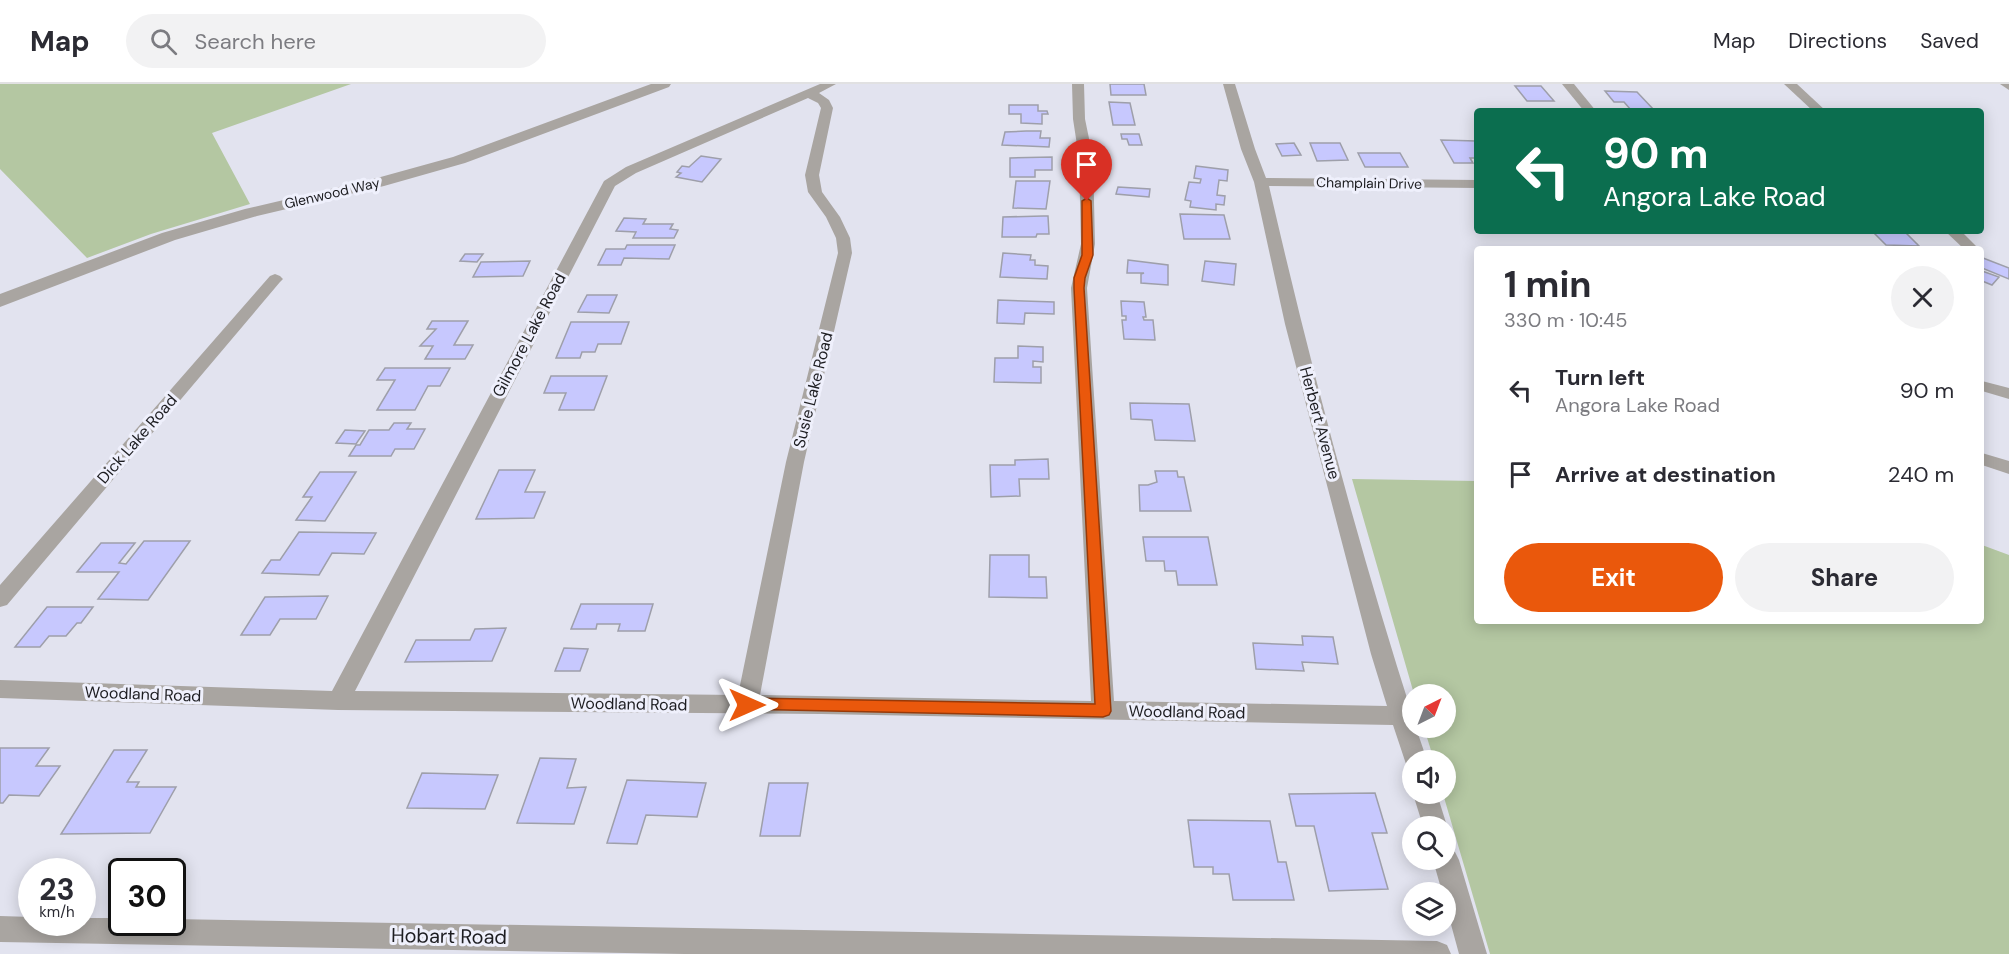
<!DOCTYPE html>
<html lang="en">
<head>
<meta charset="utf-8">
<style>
	:root { --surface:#fff; --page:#f2f2f3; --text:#2b2b33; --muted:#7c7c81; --line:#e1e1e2; --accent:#ea580c }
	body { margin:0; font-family:"DM Sans",sans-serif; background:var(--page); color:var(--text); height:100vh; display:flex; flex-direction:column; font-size:22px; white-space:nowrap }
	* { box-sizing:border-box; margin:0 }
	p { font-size:20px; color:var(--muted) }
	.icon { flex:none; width:33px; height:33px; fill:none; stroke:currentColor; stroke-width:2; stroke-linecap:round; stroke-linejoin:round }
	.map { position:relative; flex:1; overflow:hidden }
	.panel { position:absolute; left:1474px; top:162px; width:510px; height:378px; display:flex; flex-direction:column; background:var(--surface); border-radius:6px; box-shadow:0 3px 15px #0003 }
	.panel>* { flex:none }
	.banner { position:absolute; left:1474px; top:24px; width:510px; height:126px; border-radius:6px; box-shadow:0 3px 15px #0003; background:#0b6e4f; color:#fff; overflow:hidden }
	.needle { width:39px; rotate:42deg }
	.tools { position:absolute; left:1402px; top:600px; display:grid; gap:12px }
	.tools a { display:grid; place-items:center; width:54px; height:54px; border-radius:50%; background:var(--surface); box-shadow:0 3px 15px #0003; font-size:30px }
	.speed { position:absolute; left:18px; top:774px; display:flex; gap:12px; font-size:30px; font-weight:700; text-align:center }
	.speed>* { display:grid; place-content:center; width:78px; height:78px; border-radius:50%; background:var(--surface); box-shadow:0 3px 15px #0003; line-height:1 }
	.speed small { font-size:15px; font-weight:400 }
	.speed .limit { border:3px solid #111; border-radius:9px; background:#fff; color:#111 }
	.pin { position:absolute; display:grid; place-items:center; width:51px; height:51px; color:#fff; margin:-62px -26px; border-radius:50% 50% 50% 0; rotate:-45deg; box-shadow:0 0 6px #0007 }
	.pin .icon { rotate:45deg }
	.me { position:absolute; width:66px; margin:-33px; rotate:90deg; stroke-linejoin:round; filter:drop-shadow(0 0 4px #0008) }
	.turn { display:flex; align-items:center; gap:21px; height:126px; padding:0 30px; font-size:27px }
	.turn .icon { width:78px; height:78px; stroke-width:2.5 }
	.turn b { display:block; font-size:42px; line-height:51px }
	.round { display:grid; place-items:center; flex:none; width:63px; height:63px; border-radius:32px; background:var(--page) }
	.headline { display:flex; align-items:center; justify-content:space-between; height:102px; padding:0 30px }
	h1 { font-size:36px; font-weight:700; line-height:45px }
	.primary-button { display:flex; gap:12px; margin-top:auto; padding:12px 30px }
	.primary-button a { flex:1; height:69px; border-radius:36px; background:var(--accent); color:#fff; font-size:24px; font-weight:700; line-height:69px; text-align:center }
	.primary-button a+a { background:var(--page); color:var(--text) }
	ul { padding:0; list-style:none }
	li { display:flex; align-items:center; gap:18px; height:84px; padding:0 30px }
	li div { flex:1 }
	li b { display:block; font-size:22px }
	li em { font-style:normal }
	header { display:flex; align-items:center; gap:36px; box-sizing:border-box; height:84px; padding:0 30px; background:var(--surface); border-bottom:2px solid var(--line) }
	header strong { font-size:28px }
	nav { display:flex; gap:33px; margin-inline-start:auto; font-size:21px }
	.search { width:420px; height:54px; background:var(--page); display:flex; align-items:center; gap:15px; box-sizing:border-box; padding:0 21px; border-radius:33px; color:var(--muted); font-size:22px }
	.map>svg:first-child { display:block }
	.green { fill:#b4c7a2 }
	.building { fill:#c7c8fe; stroke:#9e9faa; stroke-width:1.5 }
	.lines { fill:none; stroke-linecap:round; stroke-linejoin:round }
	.minor { fill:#a9a5a1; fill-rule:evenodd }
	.tertiary { fill:#a9a5a1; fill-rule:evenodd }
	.route { fill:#ea580c; stroke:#983908; stroke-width:1.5 }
	.labels { text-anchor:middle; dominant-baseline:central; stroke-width:6; stroke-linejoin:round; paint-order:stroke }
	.far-street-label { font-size:14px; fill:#1d1d21; stroke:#eff0fc }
	.street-label { font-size:16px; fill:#1d1d21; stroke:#eff0fc }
	.near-street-label { font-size:20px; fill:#1d1d21; stroke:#eff0fc }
</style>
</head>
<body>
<header>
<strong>Map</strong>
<div class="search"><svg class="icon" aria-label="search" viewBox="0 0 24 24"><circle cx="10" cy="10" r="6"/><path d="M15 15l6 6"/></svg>Search here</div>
<nav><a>Map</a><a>Directions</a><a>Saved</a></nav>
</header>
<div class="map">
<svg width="2009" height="870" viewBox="0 0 2009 870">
	<rect width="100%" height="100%" fill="#e2e3ef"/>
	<g class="green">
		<polygon points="0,0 351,0 212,49 250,120 151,150 87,174 0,85"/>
		<polygon points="1352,395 1477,397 1478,537 1982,537 1982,461 2009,471 2009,870 1490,870 1443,710 1446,710 1446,676 1434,676 1424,644 1446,644 1446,610 1414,610"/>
	</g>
	<g class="building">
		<polygon points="1110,0 1144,0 1146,11 1111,11"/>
		<polygon points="1515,2 1541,2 1554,17 1527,17"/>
		<polygon points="1605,7 1637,8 1654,26 1631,26 1624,18 1614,18"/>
		<polygon points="1109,18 1130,19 1135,41 1113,41"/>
		<polygon points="1009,21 1038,21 1038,27 1047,27 1048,30 1042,30 1042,40 1021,39 1021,30 1009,30"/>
		<polygon points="1026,47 1041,47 1040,54 1050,54 1049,63 1002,61 1005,48"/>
		<polygon points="1121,50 1139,50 1142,61 1129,61 1127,55 1122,55"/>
		<polygon points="1441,56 1476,57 1478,74 1470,74 1473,79 1454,79"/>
		<polygon points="1294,59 1301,71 1282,72 1276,60"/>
		<polygon points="1310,59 1340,59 1348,76 1317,77"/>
		<polygon points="1358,69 1400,69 1408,83 1365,83"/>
		<polygon points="701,72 721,75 702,98 676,93 681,89 677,88 682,82 689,83"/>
		<polygon points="1052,73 1052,86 1035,86 1035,93 1010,93 1010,74"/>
		<polygon points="1196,82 1228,86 1227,97 1219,96 1217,111 1225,112 1224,121 1216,120 1216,126 1190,123 1191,117 1185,116 1189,98 1200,99 1201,95 1194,94"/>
		<polygon points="1016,97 1050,97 1046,125 1013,124"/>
		<polygon points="1118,103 1150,105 1149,113 1116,110"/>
		<polygon points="1180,130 1224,131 1230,155 1184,155"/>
		<polygon points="1043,132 1048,132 1049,150 1037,150 1036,153 1002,153 1003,133"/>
		<polygon points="624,134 646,135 643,140 673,140 670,145 678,146 674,154 633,154 636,148 616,147"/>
		<polygon points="1883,147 1904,147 1919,162 1886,161 1874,149 1884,149"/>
		<polygon points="627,161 675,161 669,175 624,174 621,181 598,181 606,165 625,165"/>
		<polygon points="1003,169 1031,171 1030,176 1035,176 1035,181 1048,182 1047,195 1000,193"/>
		<polygon points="465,170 483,170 477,178 460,177"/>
		<polygon points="1983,174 2009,184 2009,195 1982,184"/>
		<polygon points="1128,176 1168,181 1168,201 1141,199 1141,190 1144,189 1127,189"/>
		<polygon points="530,177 523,192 473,193 481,178"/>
		<polygon points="1205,177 1236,180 1234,201 1202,197"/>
		<polygon points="1982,187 1999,193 1992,201 1982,197"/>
		<polygon points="587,211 617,211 609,229 578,228"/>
		<polygon points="998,216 1054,218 1054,230 1025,229 1024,240 997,239"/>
		<polygon points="1121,217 1144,218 1146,233 1143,233 1144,236 1153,236 1155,256 1124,255 1122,236 1126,236 1126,232 1122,232"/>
		<polygon points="432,237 468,237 454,261 473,261 465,275 425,275 433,262 420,262 436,245 427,245"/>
		<polygon points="571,238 629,238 621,260 598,260 595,268 582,268 580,274 556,274"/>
		<polygon points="1018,262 1043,263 1043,278 1033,277 1033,283 1041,283 1041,299 994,298 995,274 1018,274"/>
		<polygon points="385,284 450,284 440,302 428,302 415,326 377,326 395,296 377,296"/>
		<polygon points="551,292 607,292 594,326 559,326 566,309 544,309"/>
		<polygon points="1130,319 1189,320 1195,357 1155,356 1152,336 1131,335"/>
		<polygon points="394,339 411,339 407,345 425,345 414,365 395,365 391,372 349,372 356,361 360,361 369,346 389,346"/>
		<polygon points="345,346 365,347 356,360 336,359"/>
		<polygon points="1048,375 1049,395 1019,395 1020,412 991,413 990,381 1015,381 1015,376"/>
		<polygon points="499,386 535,386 525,408 545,408 534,434 476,435"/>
		<polygon points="1155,387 1177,387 1178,393 1184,393 1191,427 1140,427 1139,401 1148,401 1157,398"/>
		<polygon points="320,388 356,388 325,437 296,436 312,413 303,413"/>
		<polygon points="299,448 376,449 364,470 332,469 319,491 262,489 271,476 280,476"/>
		<polygon points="1143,453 1208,453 1217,501 1178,501 1176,487 1165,487 1164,477 1146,477"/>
		<polygon points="144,457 190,457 148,516 98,515 119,488 77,488 101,459 135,459 119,479 126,480"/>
		<polygon points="990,471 1029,471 1029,493 1046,493 1047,514 989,513"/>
		<polygon points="328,512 316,535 280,535 270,551 241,551 265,513"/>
		<polygon points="581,520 653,520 645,547 618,547 620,540 597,540 596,545 571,545"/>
		<polygon points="47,523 93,523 81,539 77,539 66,552 49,552 40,563 15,563"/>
		<polygon points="506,544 492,577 405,578 416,556 470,556 475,545"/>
		<polygon points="1302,552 1333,553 1338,580 1302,578 1304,587 1256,585 1253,559 1303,561"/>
		<polygon points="564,564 588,565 580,587 555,587"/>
		<polygon points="0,664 49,664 36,682 60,682 39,712 9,711 3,719 0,719"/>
		<polygon points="114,666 147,666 127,698 139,698 136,703 176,703 150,749 61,750"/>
		<polygon points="540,674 576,675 567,704 586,703 574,740 517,739"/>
		<polygon points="422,689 498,691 485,725 407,724"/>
		<polygon points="627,696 706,699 697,733 646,731 637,760 607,759"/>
		<polygon points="769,699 808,699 800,752 760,752"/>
		<polygon points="1375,709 1387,749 1372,749 1388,805 1329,807 1314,742 1296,742 1289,710"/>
		<polygon points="1188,736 1270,737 1278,778 1286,778 1294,816 1233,816 1229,790 1213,790 1213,783 1194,783"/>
	</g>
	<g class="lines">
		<g class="minor">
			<path d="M820,0H836L819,9L829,16L833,24L819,91L822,108L840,133L850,154L852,169L804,378L760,611L1091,617L1071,204L1081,160L1079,74L1073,35L1072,0H1084L1085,35L1093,74L1095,160L1087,204L1114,617L1387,622L1371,570L1285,240L1254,98L1241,65L1223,0H1235L1255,65L1266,94L1478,96V104L1269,102C1310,280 1357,458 1413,633V644H1416L1427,676H1413V685L1407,683L1393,641L821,630L338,626L0,614V596L332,607L604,97L626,83ZM808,14L818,19L821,24L805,91L808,108L826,133L836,154L838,169L786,378L738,611L355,607L615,102L636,89Z"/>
			<polygon points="1562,0 1574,0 1596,27 1584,27"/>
			<polygon points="1784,0 1797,0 1826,27 1813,27"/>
			<polygon points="2000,0 2009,0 2009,6"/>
			<polygon points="1945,147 1961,147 1976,162 1974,165 1964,165"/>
			<polygon points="275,190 280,192 283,195 280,198 7,521 0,523 0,501 270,192"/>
			<polygon points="1982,297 2009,304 2009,315 1982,307"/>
			<polygon points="1982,369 2009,377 2009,390 1982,381"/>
			<polygon points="1413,710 1437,710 1447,742 1446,745 1446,742 1423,742"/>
			<polygon points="1446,764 1455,768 1459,776 1487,870 1459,870 1446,822 1446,808 1442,808 1433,776 1446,776"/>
			<polygon points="0,832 32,833 32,838 82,838 82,834 122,834 122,838 172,838 172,835 1437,857 1447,861 1451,870 684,870 0,858"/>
		</g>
		<polygon class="tertiary" points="651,0 671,0 669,3 465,79 384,102 257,132 175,156 0,223 0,210 162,149 245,125 377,94 453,73"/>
	</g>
	<polygon class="route" points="1087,114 1091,117 1093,171 1085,194 1084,204 1111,627 1109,631 1103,633 742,625 739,621 742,616 747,614 1095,620 1074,204 1074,194 1082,171 1082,117"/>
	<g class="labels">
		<g class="far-street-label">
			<text transform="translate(1369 99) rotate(1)">Champlain Drive</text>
			<text transform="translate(332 109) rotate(-13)">Glenwood Way</text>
		</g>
		<g class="street-label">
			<text transform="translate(529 251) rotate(-62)">Gilmore Lake Road</text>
			<text transform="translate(813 306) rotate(-76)">Susie Lake Road</text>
			<text transform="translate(1320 339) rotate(75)">Herbert Avenue</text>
			<text transform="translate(137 355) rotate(-49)">Dick Lake Road</text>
			<text transform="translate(143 610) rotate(2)">Woodland Road</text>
			<text transform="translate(629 620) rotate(1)">Woodland Road</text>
			<text transform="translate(1187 628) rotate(1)">Woodland Road</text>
		</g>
		<g class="near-street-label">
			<text transform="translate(449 852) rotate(1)">Hobart Road</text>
		</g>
	</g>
</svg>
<div class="tools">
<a><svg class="needle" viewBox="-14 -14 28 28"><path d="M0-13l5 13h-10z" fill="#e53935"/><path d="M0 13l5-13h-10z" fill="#7c7c81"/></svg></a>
<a><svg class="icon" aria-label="sound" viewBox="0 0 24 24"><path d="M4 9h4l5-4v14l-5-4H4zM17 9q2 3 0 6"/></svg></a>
<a><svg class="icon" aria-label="search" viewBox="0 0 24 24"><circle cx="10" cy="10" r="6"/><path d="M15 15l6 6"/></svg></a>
<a><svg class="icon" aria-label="layers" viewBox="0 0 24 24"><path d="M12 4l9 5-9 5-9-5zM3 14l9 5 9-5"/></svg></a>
</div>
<div class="speed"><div>23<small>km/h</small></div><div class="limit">30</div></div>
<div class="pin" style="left:1087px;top:117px;background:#d93025"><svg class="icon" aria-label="arrive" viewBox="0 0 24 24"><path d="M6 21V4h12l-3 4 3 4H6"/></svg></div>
<svg class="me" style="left:747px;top:621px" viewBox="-20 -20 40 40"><path d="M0-17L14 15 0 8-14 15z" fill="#ea580c" stroke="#fff" stroke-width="4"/></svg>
<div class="banner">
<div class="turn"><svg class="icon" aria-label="left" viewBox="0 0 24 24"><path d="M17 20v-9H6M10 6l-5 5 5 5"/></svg><div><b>90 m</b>Angora Lake Road</div></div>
</div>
<section class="panel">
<div class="headline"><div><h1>1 min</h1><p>330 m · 10:45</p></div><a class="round"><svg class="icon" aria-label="close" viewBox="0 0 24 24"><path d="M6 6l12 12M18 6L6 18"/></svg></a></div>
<ul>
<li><svg class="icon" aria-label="left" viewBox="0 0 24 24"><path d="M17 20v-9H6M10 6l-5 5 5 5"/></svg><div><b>Turn left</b><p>Angora Lake Road</p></div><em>90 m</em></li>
<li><svg class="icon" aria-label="arrive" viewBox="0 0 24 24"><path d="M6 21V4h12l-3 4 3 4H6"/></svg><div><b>Arrive at destination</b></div><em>240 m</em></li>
</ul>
<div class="primary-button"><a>Exit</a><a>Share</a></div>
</section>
</div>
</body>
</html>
